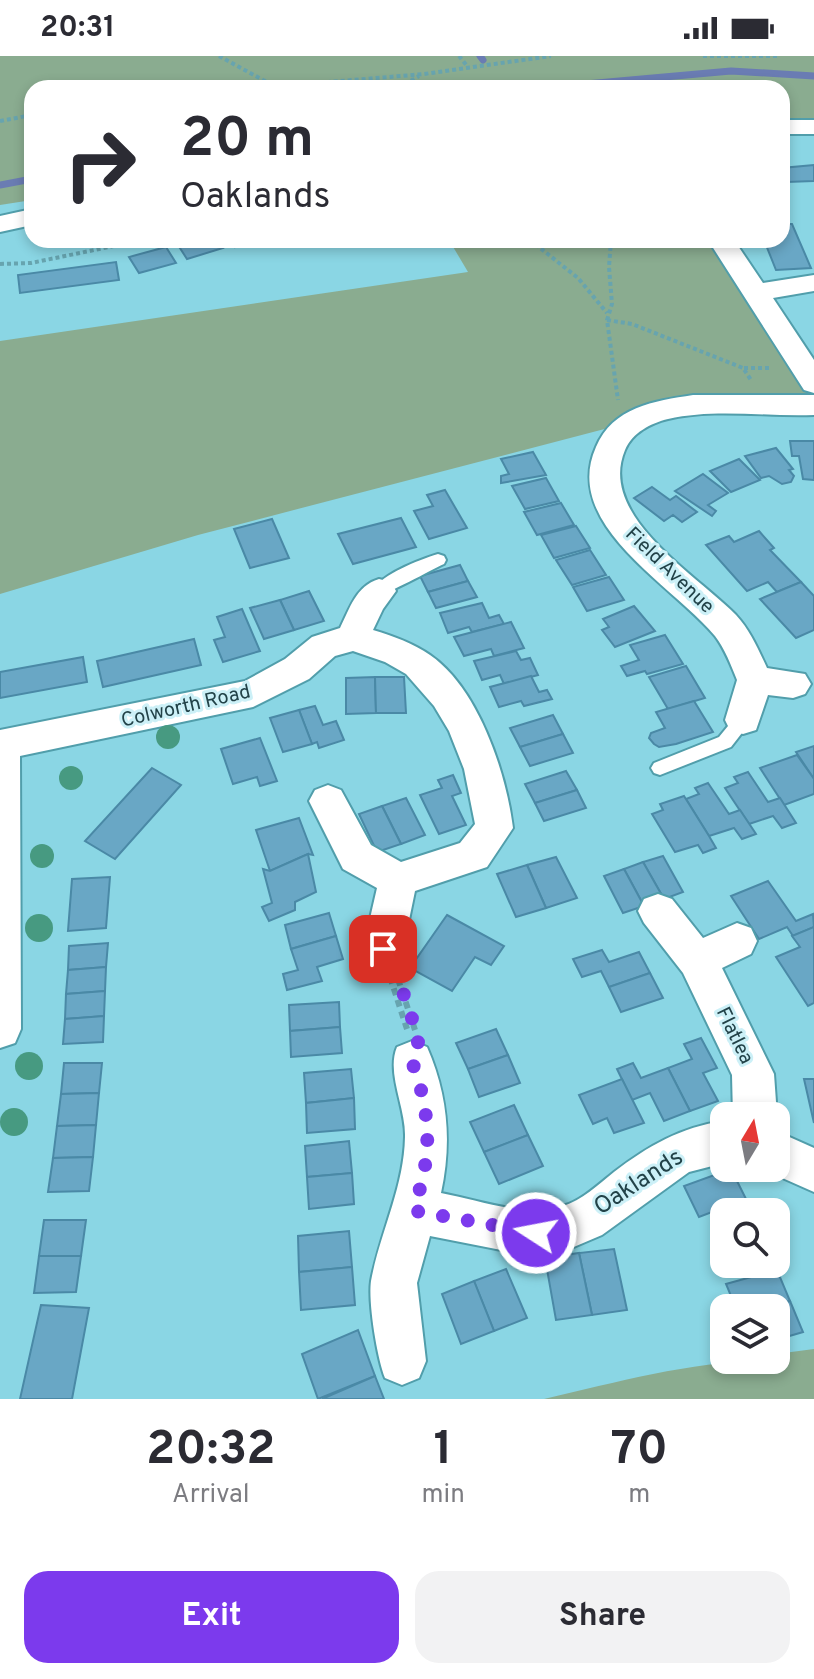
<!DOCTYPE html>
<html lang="en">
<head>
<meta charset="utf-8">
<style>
	:root { --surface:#fff; --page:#f2f2f3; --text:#2b2b33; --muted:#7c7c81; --accent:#7c3aed }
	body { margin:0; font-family:Overpass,sans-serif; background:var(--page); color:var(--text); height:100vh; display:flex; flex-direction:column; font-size:30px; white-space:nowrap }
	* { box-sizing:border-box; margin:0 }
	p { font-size:26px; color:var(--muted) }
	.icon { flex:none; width:44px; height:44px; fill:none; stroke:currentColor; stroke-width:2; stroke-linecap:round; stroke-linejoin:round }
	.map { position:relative; height:1343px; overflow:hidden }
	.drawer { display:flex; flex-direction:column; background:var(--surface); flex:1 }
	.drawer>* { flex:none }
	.top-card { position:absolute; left:24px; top:24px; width:766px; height:168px; border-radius:24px; box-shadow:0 4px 12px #0003; background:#fff; color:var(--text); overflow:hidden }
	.needle { width:52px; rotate:10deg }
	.controls { position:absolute; left:710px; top:1046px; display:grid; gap:16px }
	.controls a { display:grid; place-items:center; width:80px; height:80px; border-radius:16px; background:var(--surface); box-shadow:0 4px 12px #0003; font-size:40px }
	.pin { position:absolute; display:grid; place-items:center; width:68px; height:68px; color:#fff; margin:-34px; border-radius:16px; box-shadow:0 4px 12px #0006 }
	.me { position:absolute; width:88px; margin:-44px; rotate:281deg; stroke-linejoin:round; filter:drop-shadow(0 0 6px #0008) }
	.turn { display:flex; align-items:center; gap:28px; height:168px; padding:0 24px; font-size:36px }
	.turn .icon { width:104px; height:104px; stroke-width:2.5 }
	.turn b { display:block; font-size:56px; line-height:68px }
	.eta { display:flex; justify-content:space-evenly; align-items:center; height:136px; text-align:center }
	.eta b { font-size:48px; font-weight:700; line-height:56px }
	.button { display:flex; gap:16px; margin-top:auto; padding:16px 24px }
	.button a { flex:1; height:92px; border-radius:24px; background:var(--accent); color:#fff; font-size:32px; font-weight:700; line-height:92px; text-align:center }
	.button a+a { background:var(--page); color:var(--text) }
	.status { display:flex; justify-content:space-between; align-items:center; height:56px; padding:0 40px; background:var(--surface); direction:ltr }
	.status svg { height:22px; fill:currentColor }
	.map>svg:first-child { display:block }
	.green { fill:#8aac90 }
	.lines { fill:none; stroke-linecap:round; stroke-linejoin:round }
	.stream { stroke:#6a7cb3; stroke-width:7 }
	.building { fill:#69a7c5; stroke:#4a89a6; stroke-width:2 }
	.lane-casing { stroke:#519eab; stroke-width:4 }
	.street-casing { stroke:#519eab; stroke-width:4 }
	.path-far1 { stroke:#67a4af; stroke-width:4; stroke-dasharray:4 3; stroke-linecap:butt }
	.path { stroke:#67a4af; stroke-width:6; stroke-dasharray:7 5; stroke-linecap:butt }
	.lane { fill:#fff; fill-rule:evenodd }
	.street { fill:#fff; fill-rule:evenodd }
	.tree { fill:#479a81 }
	.route { stroke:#7c3aed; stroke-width:14; stroke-dasharray:0 25.2 }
	.labels { text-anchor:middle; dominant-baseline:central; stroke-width:6; stroke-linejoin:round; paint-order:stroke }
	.street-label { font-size:20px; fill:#224248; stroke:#ccf0f7 }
	.near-street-label { font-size:24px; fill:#224248; stroke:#ccf0f7 }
</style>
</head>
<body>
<div class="status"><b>20:31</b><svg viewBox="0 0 49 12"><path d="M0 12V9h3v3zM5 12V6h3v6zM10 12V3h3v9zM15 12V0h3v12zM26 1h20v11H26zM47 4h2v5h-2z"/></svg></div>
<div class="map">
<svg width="814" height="1343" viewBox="0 0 814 1343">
	<rect width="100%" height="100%" fill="#8ad6e4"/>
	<g class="green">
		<polygon points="0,0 814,0 814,64 791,66 782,59 782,32 32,32 32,144 0,149"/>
		<polygon points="449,184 712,184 813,343 660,347 617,363 616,370 198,479 0,538 0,285 468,216"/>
		<path d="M814,1293V1343H544C621,1325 696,1304 776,1304V1298Z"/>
	</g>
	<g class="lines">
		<g class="stream">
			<polyline points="480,0 483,4"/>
			<polyline points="541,32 731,15 814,20"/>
			<polyline points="0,129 32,123"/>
		</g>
	</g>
	<g class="building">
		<polygon points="814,109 814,125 787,126 782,112"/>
		<polygon points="782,168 792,168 811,212 776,214 764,184 782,184"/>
		<polygon points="194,184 217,184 223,192 187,203 178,189"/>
		<polygon points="234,184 283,184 235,191"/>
		<polygon points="166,191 176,207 139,217 129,201"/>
		<polygon points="116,206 119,224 20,237 18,219"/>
		<polygon points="790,385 814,385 814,424 803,423 799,400 792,400"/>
		<polygon points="776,392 793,413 789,414 794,420 791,426 782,428 769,420 761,422 745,400"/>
		<polygon points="533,396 546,419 501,427 501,420 509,418 501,403"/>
		<polygon points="739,403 760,424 731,436 710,415"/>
		<polygon points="703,418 728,437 708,449 716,455 712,460 675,435"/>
		<polygon points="546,422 559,445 525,453 512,430"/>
		<polygon points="652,431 670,444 676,440 697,456 682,466 673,459 664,465 634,442"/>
		<polygon points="445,434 467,472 429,483 414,455 433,450 427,439"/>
		<polygon points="561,447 574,469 537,479 524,456"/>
		<polygon points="401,462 416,491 353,508 338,478"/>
		<polygon points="272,463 289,502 250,512 234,473"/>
		<polygon points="576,470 590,492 554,502 541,479"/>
		<polygon points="759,475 774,492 770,494 801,526 777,536 768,526 747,535 706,489 729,480 734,486"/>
		<polygon points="590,494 606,519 572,529 556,504"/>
		<polygon points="460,509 468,525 428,536 420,520"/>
		<polygon points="609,521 624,544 587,555 573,531"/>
		<polygon points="468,525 477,541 436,552 428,536"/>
		<polygon points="801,526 814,540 814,574 796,582 760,543"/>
		<polygon points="309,535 324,565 294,574 280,544"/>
		<polygon points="280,544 294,574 264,583 250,552"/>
		<polygon points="482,547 489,562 499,559 504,568 472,576 469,571 448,577 440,557"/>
		<polygon points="634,550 655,575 615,591 602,574 609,571 603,563"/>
		<polygon points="242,553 260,595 223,606 214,584 225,581 217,561"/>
		<polygon points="511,566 524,592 494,600 491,593 464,600 454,581"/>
		<polygon points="665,579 683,608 647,618 645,615 627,620 621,610 639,604 630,589"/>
		<polygon points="194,583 201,609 103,631 97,605"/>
		<polygon points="516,595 521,604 530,602 538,619 504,628 500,619 482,624 474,605"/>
		<polygon points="83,601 87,626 0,642 0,616"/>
		<polygon points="686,610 705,642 668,653 649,621"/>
		<polygon points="531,620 539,636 547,634 552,643 524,650 521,645 499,651 490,631"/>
		<polygon points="375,621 376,657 346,658 346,622"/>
		<polygon points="375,621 404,621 406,657 376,657"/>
		<polygon points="694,645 713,676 676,688 659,691 654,688 649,682 651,677 665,672 656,656"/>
		<polygon points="315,650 323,669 336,665 344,684 319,692 317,686 312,688 299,654"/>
		<polygon points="299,654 312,688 283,696 270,662"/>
		<polygon points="553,659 563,678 520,691 510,672"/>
		<polygon points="563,678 573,697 530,710 520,691"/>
		<polygon points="260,682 277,725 260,730 257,721 233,728 221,693"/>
		<polygon points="814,690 814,723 796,696"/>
		<polygon points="797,699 814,723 814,738 784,749 760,712"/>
		<polygon points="152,712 181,729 115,803 85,785"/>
		<polygon points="566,715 577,734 535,747 525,728"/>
		<polygon points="748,716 768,746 780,742 796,767 782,772 773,760 749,768 725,732 738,727 734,721"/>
		<polygon points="453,719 461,737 452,740 466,769 439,778 420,739 442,732 438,724"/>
		<polygon points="708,727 729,758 740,754 756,778 742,783 734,772 709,780 686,743 699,738 695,732"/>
		<polygon points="577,734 586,752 544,765 535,747"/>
		<polygon points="684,740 709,780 716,792 703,797 698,789 675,796 652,758 663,754 660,748"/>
		<polygon points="406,742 425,779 401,788 382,750"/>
		<polygon points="382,750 401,788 377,796 359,758"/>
		<polygon points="299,762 313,799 308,798 270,815 256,774"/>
		<polygon points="308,798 316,836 295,846 295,854 269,865 262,851 272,847 263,813 270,815"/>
		<polygon points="663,800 683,836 664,843 643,806"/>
		<polygon points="556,801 577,842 546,852 527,809"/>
		<polygon points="643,806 664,843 644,850 624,813"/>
		<polygon points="527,809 546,852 516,861 497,818"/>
		<polygon points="624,813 644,850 623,857 604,820"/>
		<polygon points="110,821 106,872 68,875 72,823"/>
		<polygon points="768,825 796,865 813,858 814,871 793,880 787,871 759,883 731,840"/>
		<polygon points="329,857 336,880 291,893 285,869"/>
		<polygon points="447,859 504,890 491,909 475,901 452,935 410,912"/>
		<polygon points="814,871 814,947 808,950 776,901 800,891 792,880"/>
		<polygon points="336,880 343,903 317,911 322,925 287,934 283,918 298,914 291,893"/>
		<polygon points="108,887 106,911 68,914 69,890"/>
		<polygon points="602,894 609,906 639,896 650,917 609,931 601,915 582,921 573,903"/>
		<polygon points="106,911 105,935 66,938 68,914"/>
		<polygon points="650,917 663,942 621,956 609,931"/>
		<polygon points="105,935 104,960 65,963 66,938"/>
		<polygon points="339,946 340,971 290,975 289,949"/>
		<polygon points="104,960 103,986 63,988 65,963"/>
		<polygon points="340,971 342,997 291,1001 290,975"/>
		<polygon points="496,973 508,999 468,1013 456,987"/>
		<polygon points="701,982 717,1012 703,1017 718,1045 690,1055 668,1012 692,1003 684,988"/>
		<polygon points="508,999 520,1027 479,1041 468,1013"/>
		<polygon points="64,1007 102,1007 99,1037 61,1038"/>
		<polygon points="633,1007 641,1022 668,1012 690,1055 664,1065 650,1037 632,1044 617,1013"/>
		<polygon points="351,1013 354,1042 306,1047 304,1017"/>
		<polygon points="622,1023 644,1067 614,1077 607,1062 593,1068 579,1039"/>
		<polygon points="804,1023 814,1023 814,1067"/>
		<polygon points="99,1037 96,1069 57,1070 61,1038"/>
		<polygon points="354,1042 355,1073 307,1077 306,1047"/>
		<polygon points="514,1049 528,1079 484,1096 470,1066"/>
		<polygon points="96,1069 93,1101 53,1102 57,1070"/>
		<polygon points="528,1079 543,1110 499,1128 484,1096"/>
		<polygon points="349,1085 352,1117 307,1121 305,1090"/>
		<polygon points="93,1101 89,1135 48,1136 53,1102"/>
		<polygon points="731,1113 746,1143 699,1161 684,1130"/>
		<polygon points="352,1117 354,1148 309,1153 307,1121"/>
		<polygon points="44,1164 86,1164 81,1200 39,1200"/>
		<polygon points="349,1175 352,1211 299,1216 298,1180"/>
		<polygon points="614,1193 627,1254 592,1259 579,1197"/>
		<polygon points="579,1197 592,1259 556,1264 545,1202"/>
		<polygon points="39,1200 81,1200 76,1236 34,1237"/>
		<polygon points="725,1208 759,1208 731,1220"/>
		<polygon points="352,1211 355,1249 301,1254 299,1216"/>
		<polygon points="506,1213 527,1262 494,1275 474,1225"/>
		<polygon points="777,1214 790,1245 764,1252 736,1252 726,1228"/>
		<polygon points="474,1225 494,1275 461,1288 442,1238"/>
		<polygon points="790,1245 803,1276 776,1284 776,1252 764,1252"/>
		<polygon points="41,1249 89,1252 72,1343 20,1343"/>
		<polygon points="358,1274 375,1320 318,1343 302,1298"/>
		<polygon points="375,1320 384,1343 322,1343"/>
	</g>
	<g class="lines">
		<g class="lane-casing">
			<g id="lane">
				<path d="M438,498L444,500L446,504L444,508C430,514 383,542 373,539L371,535C385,517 416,505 438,498Z"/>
				<polygon points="743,657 749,659 752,664 731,691 660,719 654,717 651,712 654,707 719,681 737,659"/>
			</g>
		</g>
		<g class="street-casing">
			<g id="street">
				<rect x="782" y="64" width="32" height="14"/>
				<polygon points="32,153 32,169 0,176 0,160"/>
				<polygon points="708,184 734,184 763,227 814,219 814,235 773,242 814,304 814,337 804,334"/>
				<path d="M693,339H814V359C766,361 715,352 668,363C651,367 632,377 625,394C597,460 696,518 736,559C750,574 758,593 767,612L805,618L811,628L805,638L793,642L768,639L756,674L743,678L730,674L725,664L737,624C731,609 725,593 715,580C673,529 561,469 596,391C613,351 654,345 693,339Z"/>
				<path d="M379,523L391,526L396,535L383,553L373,574C393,580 413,587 430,599C478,632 506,716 513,772L487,811L415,835L403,893L397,906L383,911L369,906L363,893L377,832L343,813L309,745L315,734L328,729L341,734L371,789L401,806L460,787L475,768L464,713L449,675L434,650L406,618L385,606L353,595L335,600L309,623L253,651L20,700L21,973L15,987L0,992V674L245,625L285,603L312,581L340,572C350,552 356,530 379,523Z"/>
				<polygon points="658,838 672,843 703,882 737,867 751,872 757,885 751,898 722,912 774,1018 777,1060 776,1062 733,1060 732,1019 683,917 644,867 638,855 644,843"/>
				<path d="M412,985L427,991C448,1039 452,1086 441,1137C479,1144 525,1162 563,1150C581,1145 599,1128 614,1116C648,1090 681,1071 724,1065V1107L689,1116L602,1179L562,1196L526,1199L430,1180L417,1227L426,1305L419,1322L402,1329L385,1322C377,1302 368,1246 371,1225C380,1176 404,1132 405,1081C406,1052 386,1017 397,991Z"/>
				<polygon points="776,1075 814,1092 814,1136 760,1112 776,1112"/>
			</g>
		</g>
		<g class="path-far1">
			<polyline points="219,0 274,30"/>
			<polyline points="459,0 468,11"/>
			<polyline points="703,0 778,0"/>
			<polyline points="257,32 424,18 551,0"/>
			<polyline points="399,32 419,20"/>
			<polyline points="0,65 32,59"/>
			<polyline points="530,184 578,222 607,257"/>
			<polyline points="611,184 609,211 612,248 607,264 618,344"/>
			<polyline points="0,208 31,207 143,184"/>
			<polyline points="607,264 632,268 743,312 751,324"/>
			<polyline points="744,312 770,312"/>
		</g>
		<g class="path">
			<polyline points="390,921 407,973"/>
			<polyline points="398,923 415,974"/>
		</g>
		<use href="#lane" class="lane"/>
		<use href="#street" class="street"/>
	</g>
	<g class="tree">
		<circle cx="168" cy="681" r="12"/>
		<circle cx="71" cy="722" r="12"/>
		<circle cx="42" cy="800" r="12"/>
		<circle cx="39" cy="872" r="14"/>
		<circle cx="403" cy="908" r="14"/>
		<circle cx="29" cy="1010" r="14"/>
		<circle cx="14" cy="1066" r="14"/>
	</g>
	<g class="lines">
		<polyline class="route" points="383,893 394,910 419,983 412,1005 425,1047 428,1096 415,1155 536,1177"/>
	</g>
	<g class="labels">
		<g class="street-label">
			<text transform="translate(669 515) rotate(44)">Field Avenue</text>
			<text transform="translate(186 651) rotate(-13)">Colworth Road</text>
			<text transform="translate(734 980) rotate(64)">Flatlea</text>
		</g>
		<g class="near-street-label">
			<text transform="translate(639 1127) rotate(-33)">Oaklands</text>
		</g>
	</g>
</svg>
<div class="controls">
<a><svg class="needle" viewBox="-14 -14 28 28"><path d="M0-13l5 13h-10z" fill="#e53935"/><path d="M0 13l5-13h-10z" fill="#7c7c81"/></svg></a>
<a><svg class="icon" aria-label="search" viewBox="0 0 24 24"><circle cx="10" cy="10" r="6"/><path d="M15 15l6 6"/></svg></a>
<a><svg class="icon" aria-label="layers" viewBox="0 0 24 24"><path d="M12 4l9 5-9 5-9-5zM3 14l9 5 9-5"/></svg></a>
</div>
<div class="pin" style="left:383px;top:893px;background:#d93025"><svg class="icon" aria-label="arrive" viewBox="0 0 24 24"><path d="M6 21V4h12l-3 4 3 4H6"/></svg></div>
<svg class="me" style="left:536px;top:1177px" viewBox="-20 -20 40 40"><circle r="17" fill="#7c3aed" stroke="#fff" stroke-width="3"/><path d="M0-11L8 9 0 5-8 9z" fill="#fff"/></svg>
<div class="top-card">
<div class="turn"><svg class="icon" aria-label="right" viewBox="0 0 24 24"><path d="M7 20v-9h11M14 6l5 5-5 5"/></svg><div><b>20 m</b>Oaklands</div></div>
</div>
</div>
<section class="drawer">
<div class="eta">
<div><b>20:32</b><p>Arrival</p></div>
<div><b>1</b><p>min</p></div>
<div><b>70</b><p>m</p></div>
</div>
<div class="button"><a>Exit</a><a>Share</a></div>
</section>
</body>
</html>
